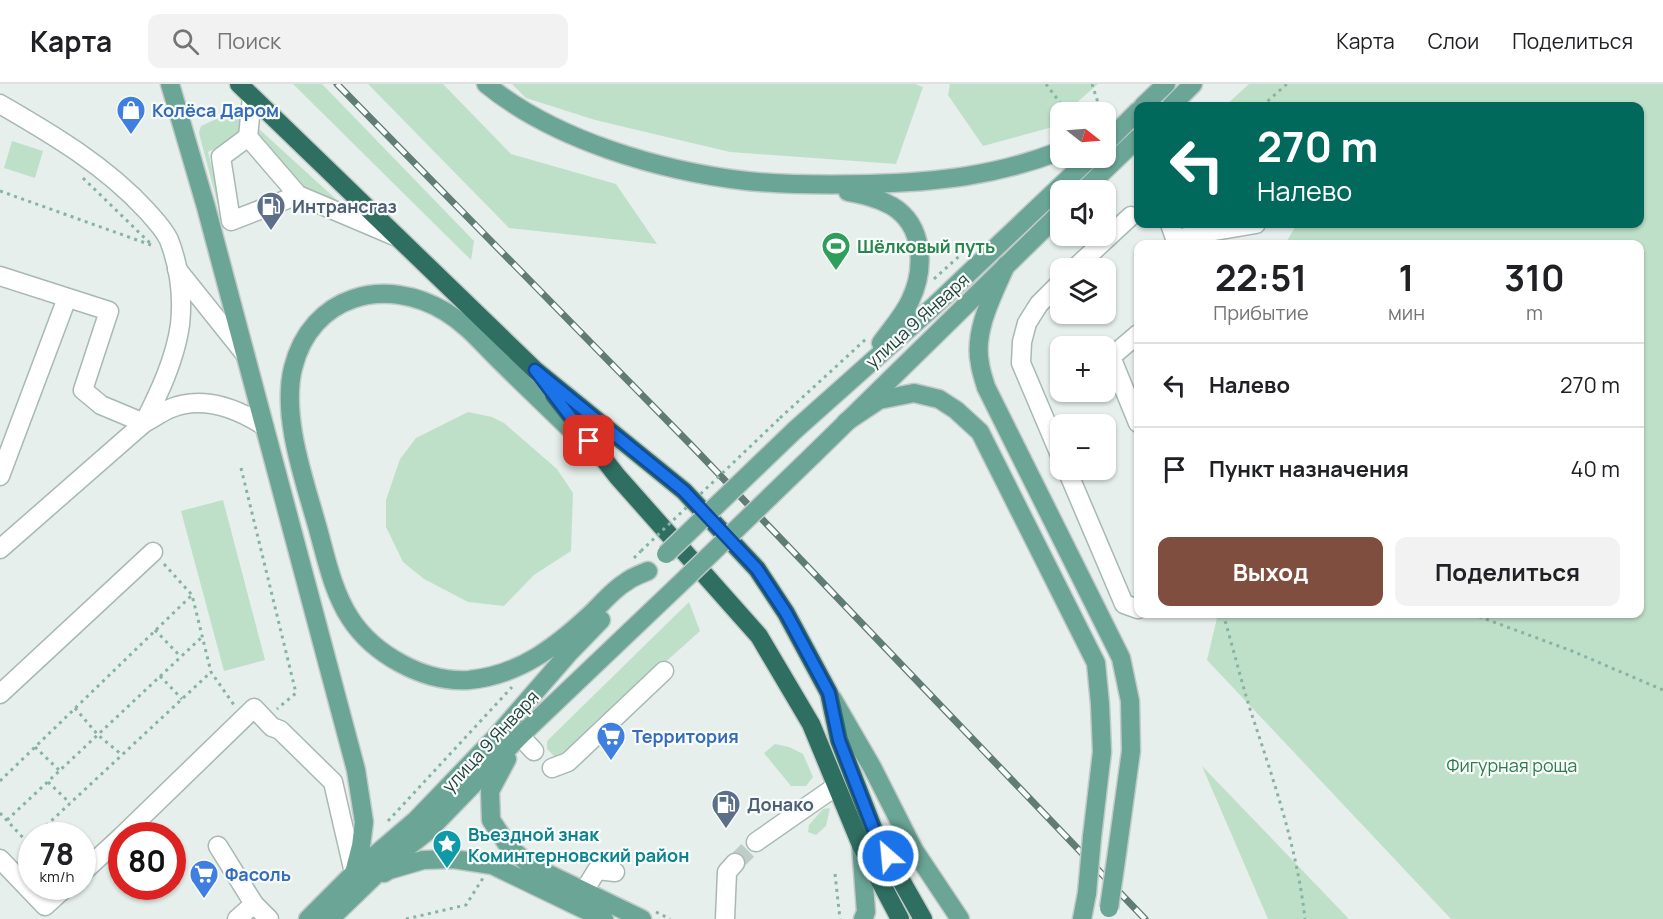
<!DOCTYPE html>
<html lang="ru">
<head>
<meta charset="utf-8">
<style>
	:root { --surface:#fff; --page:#f2f2f2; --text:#202124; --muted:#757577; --line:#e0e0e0; --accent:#7f4e3f }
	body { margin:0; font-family:Manrope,sans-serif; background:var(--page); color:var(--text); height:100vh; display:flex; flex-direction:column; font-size:22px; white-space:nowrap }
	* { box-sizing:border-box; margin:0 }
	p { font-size:20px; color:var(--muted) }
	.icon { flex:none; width:33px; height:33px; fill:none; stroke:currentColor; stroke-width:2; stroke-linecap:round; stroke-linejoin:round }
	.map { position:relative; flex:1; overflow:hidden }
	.sheet { position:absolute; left:1134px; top:156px; width:510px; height:378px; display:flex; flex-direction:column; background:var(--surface); border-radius:12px; box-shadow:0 2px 4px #0004 }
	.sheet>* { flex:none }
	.guide { position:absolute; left:1134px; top:18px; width:510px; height:126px; border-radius:12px; box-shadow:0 2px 4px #0004; background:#00695c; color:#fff; overflow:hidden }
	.needle { width:39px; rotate:107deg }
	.buttons { position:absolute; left:1050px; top:18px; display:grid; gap:12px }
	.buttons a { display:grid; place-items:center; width:66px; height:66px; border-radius:12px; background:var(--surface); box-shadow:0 2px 4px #0004; font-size:30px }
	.speed { position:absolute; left:18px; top:738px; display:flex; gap:12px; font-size:30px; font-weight:700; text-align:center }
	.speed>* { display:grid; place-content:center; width:78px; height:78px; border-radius:50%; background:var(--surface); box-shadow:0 2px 4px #0004; line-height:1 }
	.speed small { font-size:15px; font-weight:400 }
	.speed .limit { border:9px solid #d22; background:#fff; color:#111 }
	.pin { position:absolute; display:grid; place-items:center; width:51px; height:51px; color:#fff; margin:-26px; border-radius:12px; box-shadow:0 3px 9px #0006 }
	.me { position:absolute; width:66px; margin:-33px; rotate:333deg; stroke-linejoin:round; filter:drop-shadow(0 0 4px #0008) }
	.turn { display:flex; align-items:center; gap:21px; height:126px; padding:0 24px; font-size:27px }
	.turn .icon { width:78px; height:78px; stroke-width:2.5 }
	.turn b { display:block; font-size:42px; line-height:51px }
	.eta { display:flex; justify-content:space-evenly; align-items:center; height:102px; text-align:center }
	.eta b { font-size:36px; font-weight:700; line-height:42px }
	.button { display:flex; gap:12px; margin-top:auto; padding:12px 24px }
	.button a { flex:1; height:69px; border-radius:12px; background:var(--accent); color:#fff; font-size:24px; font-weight:700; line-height:69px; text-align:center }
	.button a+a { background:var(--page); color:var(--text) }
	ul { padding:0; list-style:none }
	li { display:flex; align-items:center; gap:18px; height:84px; padding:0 24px; border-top:2px solid var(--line) }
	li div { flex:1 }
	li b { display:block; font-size:22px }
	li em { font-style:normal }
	header { display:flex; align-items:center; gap:36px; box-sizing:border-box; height:84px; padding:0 30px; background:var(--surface); border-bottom:2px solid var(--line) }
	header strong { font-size:28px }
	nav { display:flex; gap:33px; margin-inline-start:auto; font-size:21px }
	.search { width:420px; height:54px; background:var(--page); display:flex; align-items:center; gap:15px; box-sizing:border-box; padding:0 21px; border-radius:12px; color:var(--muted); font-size:22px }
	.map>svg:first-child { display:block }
	.green { fill:#bfe0c8 }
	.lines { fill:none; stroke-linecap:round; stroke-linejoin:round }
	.minor-tunnel { stroke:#bfccc8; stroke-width:18; stroke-dasharray:18 9; stroke-linecap:butt }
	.minor-casing { stroke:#a8b8b2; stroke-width:21 }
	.major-casing { stroke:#c2cac8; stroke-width:21 }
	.highway-casing { stroke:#c2cac8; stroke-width:21 }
	.path { stroke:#86b3a5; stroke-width:3; stroke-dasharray:3 4.5; stroke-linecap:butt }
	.minor { stroke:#fff; stroke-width:18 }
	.major { stroke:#6aa596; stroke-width:18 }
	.highway { stroke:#2f6f62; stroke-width:18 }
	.rail-casing { stroke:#5f7d75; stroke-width:7 }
	.rail { stroke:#f7fbf9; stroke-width:4.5; stroke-dasharray:14; stroke-linecap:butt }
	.major-bridge-casing { stroke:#c2cac8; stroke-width:21; stroke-linecap:butt }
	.path-bridge { stroke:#86b3a5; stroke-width:3; stroke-dasharray:3 4.5; stroke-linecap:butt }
	.major-bridge { stroke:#6aa596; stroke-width:18 }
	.route-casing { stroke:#114b97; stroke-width:15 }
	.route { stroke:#1a73e8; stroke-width:10 }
	.labels { text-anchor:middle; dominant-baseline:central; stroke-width:4.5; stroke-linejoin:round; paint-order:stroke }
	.shop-label { font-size:18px; font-weight:bold; fill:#366cbe; stroke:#f7fbf9; text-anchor:start }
	.service-label { font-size:18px; font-weight:bold; fill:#4e5e75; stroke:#f7fbf9; text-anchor:start }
	.leisure-label { font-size:18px; font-weight:bold; fill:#27864d; stroke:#f7fbf9; text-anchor:start }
	.street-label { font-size:18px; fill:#24423a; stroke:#f7fbf9 }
	.park-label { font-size:18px; fill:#2d7a4b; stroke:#f7fbf9 }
	.culture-label { font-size:18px; font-weight:bold; fill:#0d838f; stroke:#f7fbf9; text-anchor:start }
</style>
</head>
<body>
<header>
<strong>Карта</strong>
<div class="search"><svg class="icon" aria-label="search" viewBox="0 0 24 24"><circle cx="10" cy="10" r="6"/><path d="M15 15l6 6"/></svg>Поиск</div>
<nav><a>Карта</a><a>Слои</a><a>Поделиться</a></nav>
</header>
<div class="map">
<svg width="1663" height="835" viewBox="0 0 1663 835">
	<rect width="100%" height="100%" fill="#e6efeb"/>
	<g class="green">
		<polygon points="293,0 322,0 474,157 471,176"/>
		<polygon points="368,0 443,0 511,70 616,100 657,160 509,144"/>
		<polygon points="512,0 915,0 923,3 896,80 730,68 595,36 526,14"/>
		<polygon points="950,0 1098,0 1066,28 1060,28 1060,34 1049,44 983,62 948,11"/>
		<polygon points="1249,0 1663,0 1663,835 1451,835 1207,576 1218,530 1640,530 1640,160 1285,160 1297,140 1319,143 1322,140 1640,140 1640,22 1225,22"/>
		<polygon points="236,26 243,30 239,53 208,68 222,124 219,125 199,49 201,42"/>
		<polygon points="259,45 339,118 297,100 259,59"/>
		<polygon points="12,57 43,67 35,94 4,84"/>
		<polygon points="468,328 492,333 504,339 557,385 573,409 571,467 534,491 504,522 468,518 424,495 403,478 386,443 386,416 400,375 416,354"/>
		<polygon points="223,416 265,576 224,587 181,427"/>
		<polygon points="689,518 700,547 557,675 547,665 547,657"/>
		<polygon points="775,660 789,663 803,670 813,693 806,702 791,702 764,669"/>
		<polygon points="1202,682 1349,835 1268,835"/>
		<polygon points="830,724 826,742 816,751 808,748 809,741 823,725"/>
	</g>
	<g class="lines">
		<polyline class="minor-tunnel" points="735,779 756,758"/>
		<g class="minor-casing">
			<g id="minor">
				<path d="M0,20C52,50 106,82 147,127C155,136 164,145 169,156C179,182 183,213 180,241C175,276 159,309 144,339"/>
				<polyline points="248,53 252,13"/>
				<polyline points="298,111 231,137 221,73 248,53 298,111 397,153"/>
				<polyline points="1170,140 1177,160"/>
				<polyline points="1175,156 1197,150 1256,140"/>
				<polyline points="1075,184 1131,132"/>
				<polyline points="177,185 245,270"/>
				<polyline points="0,192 109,227 83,306 101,321 144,339"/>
				<polyline points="1060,199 1039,220 1027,239 1022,258 1021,279 1060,371"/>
				<polyline points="1138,250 1111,273 1138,339"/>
				<polyline points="1067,386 1124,520 1138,525"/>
				<polyline points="0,392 67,214"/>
				<path d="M0,465L144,339C152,335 160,329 169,325C202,311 236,324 264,342"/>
				<polyline points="0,610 153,468"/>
				<polyline points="520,652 534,667"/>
				<polyline points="552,684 568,678 664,587"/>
				<polyline points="122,752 254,624 272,643 280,646 333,698 354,789"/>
				<polyline points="756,758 835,703"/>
				<polyline points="218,762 254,820 269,835"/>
				<polyline points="0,775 45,822 67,802"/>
				<polyline points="82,789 122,752"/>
				<polyline points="584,807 597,786 615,788"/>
				<polyline points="237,835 254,820"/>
				<polyline points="725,835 727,788 735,779"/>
			</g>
		</g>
		<g class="major-casing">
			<g id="major">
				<polyline points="170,0 206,123 356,686 364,738 361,762 354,789"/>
				<path d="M486,0C554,56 660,87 747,97C787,101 828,101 869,100C937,98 996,92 1060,67"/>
				<polyline points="1143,22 1166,0"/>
				<polyline points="1171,22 1193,0"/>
				<polyline points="1106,59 1138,27"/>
				<polyline points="1084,106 1138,54"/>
				<path d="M848,108C864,111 878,114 892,122C925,142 925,186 910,217C903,232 891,245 881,259"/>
				<path d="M1006,181C993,211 973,247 980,280C981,288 984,296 986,303L1121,574L1130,617L1131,667L1117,769"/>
				<polyline points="846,338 879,316 914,309 939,315 956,326 980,348 1096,579 1100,620 1102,668 1092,753"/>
				<polyline points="795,346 933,223 1090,74"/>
				<path d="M580,355C553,328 525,302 498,275C481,258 467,241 446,228C385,191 311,211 293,284C281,333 305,398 318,445C326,474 333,508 350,534C373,570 424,599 469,596C520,591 557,562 593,528C603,518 614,505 626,498C632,493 641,490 648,487"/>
				<polyline points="813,371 1060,129"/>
				<polyline points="832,614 872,683 914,766 960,835"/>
				<polyline points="507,675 490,707 491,736 509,763 530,781 642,835"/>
				<polyline points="861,761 866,828 863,835"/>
				<polyline points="384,789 389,786 423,776 453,775 492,781 604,835"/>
				<polyline points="308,835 354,789 416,736 495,654 568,570 601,536"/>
				<polyline points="330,835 390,777 428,747 520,652 687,493"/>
				<polyline points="1082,835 1087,809"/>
			</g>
		</g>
		<g class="highway-casing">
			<g id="highway">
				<polyline points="239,0 535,286 684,407 757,485 786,529 829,609 839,656 877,754 923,835"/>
				<polyline points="554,311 617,392 759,552 811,640 861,761 900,835"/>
			</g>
		</g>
		<g class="path">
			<polyline points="1046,0 1061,20 1063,28"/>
			<polyline points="1092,0 1101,28"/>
			<polyline points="1262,22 1287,0"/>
			<polyline points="83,94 151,160"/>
			<polyline points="0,107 151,161"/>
			<polyline points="934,195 978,155"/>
			<polyline points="780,334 866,255"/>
			<polyline points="241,384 296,609 277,625"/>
			<polyline points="634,474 641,467"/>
			<polyline points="164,480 192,511 211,588 234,621"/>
			<path d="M1223,530C1232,560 1240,592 1249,622C1272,692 1297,762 1305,835"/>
			<polyline points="1472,530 1572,567 1663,606"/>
			<polyline points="155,546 181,573"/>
			<polyline points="160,592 182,615"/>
			<polyline points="75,624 98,651 122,671"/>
			<polyline points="35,663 60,687"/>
			<polyline points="0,697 192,511"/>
			<polyline points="48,698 70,719"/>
			<polyline points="0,729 28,759 32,755"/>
			<polyline points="7,736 202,553"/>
			<polyline points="388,737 512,603"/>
			<polyline points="35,752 211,588"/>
			<polyline points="835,790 840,835"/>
			<polyline points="656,828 670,835"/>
			<polyline points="406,835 466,821 483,794"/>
		</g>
		<use href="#minor" class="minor"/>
		<use href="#major" class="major"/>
		<use href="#highway" class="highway"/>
		<g class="rail-casing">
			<polyline id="rail" points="337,0 692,362 1145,835"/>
		</g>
		<use href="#rail" class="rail"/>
		<g class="major-bridge-casing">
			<g id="major-bridge">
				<polyline points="666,470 795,346"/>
				<polyline points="687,493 813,371"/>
				<polyline points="1087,809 1092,753"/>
				<polyline points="1109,824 1117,769"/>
			</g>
		</g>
		<polyline class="path-bridge" points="641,467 780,334"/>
		<use href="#major-bridge" class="major-bridge"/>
	</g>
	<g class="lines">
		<g class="route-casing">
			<polyline id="route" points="589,357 535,286 684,407 757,485 786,529 829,609 839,656 877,754 888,772"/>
		</g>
		<use href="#route" class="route"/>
	</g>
	<defs>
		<g id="shop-pin" transform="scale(1.5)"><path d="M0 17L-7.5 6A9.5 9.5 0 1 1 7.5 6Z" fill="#3f7fe0" stroke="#f7fbf9"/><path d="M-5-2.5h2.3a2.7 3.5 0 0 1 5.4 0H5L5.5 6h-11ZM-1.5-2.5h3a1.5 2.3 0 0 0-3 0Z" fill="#fff"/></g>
		<g id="fuel-pin" transform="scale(1.5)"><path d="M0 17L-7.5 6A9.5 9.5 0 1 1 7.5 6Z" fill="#5c6f8a" stroke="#f7fbf9"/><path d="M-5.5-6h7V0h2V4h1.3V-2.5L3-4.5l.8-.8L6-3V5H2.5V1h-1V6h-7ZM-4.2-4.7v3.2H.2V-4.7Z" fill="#fff"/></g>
		<g id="stadium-pin" transform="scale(1.5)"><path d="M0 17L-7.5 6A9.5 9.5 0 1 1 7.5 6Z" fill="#2e9e5b" stroke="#f7fbf9"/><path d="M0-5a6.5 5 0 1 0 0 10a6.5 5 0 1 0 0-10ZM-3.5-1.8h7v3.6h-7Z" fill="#fff"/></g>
		<g id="supermarket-pin" transform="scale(1.5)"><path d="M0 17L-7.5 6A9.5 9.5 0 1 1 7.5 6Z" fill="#3f7fe0" stroke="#f7fbf9"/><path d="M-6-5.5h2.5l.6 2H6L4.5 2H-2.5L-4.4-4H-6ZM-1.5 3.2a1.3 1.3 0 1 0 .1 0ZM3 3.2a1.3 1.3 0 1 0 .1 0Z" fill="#fff"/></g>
		<g id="sight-pin" transform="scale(1.5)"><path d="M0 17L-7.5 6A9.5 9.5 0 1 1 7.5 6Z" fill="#0f9aa8" stroke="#f7fbf9"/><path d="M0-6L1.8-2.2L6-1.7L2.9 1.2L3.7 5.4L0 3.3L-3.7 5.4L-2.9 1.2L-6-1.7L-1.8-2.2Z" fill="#fff"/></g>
	</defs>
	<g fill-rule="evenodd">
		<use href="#shop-pin" x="131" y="26"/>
		<use href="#fuel-pin" x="271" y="122"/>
		<use href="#stadium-pin" x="836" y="162"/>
		<use href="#supermarket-pin" x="611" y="652"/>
		<use href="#fuel-pin" x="726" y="720"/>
		<use href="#sight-pin" x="447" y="760"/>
		<use href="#supermarket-pin" x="204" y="790"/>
	</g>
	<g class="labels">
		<g class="shop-label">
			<text x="152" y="26">Колёса Даром</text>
			<text x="632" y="652">Территория</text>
			<text x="225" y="790">Фасоль</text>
		</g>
		<g class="service-label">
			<text x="292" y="122">Интрансгаз</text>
			<text x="747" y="720">Донако</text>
		</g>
		<g class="leisure-label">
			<text x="857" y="162">Шёлковый путь</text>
		</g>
		<g class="street-label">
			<text transform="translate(917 236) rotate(-42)">улица 9 Января</text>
			<text transform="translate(490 657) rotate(-47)">улица 9 Января</text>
		</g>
		<g class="park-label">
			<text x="1512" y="681">Фигурная роща</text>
		</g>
		<g class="culture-label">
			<text x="468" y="750">Въездной знак<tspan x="468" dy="21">Коминтерновский район</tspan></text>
		</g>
	</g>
</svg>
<div class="buttons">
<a><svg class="needle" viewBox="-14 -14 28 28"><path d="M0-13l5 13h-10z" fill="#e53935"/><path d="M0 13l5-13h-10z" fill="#757577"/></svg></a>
<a><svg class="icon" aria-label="sound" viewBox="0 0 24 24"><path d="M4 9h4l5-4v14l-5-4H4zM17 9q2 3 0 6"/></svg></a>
<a><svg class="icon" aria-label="layers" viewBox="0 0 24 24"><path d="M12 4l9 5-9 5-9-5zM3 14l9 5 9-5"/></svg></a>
<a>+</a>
<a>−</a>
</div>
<div class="speed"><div>78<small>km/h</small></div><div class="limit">80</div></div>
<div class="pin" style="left:589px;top:357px;background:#d93025"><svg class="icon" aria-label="arrive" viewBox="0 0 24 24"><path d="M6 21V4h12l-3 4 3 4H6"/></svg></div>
<svg class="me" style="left:888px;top:772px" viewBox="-20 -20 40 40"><circle r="17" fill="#1a73e8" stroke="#fff" stroke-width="3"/><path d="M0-11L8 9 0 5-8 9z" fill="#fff"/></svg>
<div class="guide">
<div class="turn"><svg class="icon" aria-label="left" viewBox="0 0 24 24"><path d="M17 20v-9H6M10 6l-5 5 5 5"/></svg><div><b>270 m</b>Налево</div></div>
</div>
<section class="sheet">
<div class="eta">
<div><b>22:51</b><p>Прибытие</p></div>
<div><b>1</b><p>мин</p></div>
<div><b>310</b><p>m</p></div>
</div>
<ul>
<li><svg class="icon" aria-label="left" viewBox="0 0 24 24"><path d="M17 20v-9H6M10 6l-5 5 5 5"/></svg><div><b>Налево</b></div><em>270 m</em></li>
<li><svg class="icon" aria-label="arrive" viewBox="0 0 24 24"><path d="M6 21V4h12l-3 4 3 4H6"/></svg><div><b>Пункт назначения</b></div><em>40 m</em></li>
</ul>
<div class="button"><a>Выход</a><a>Поделиться</a></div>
</section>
</div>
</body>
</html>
